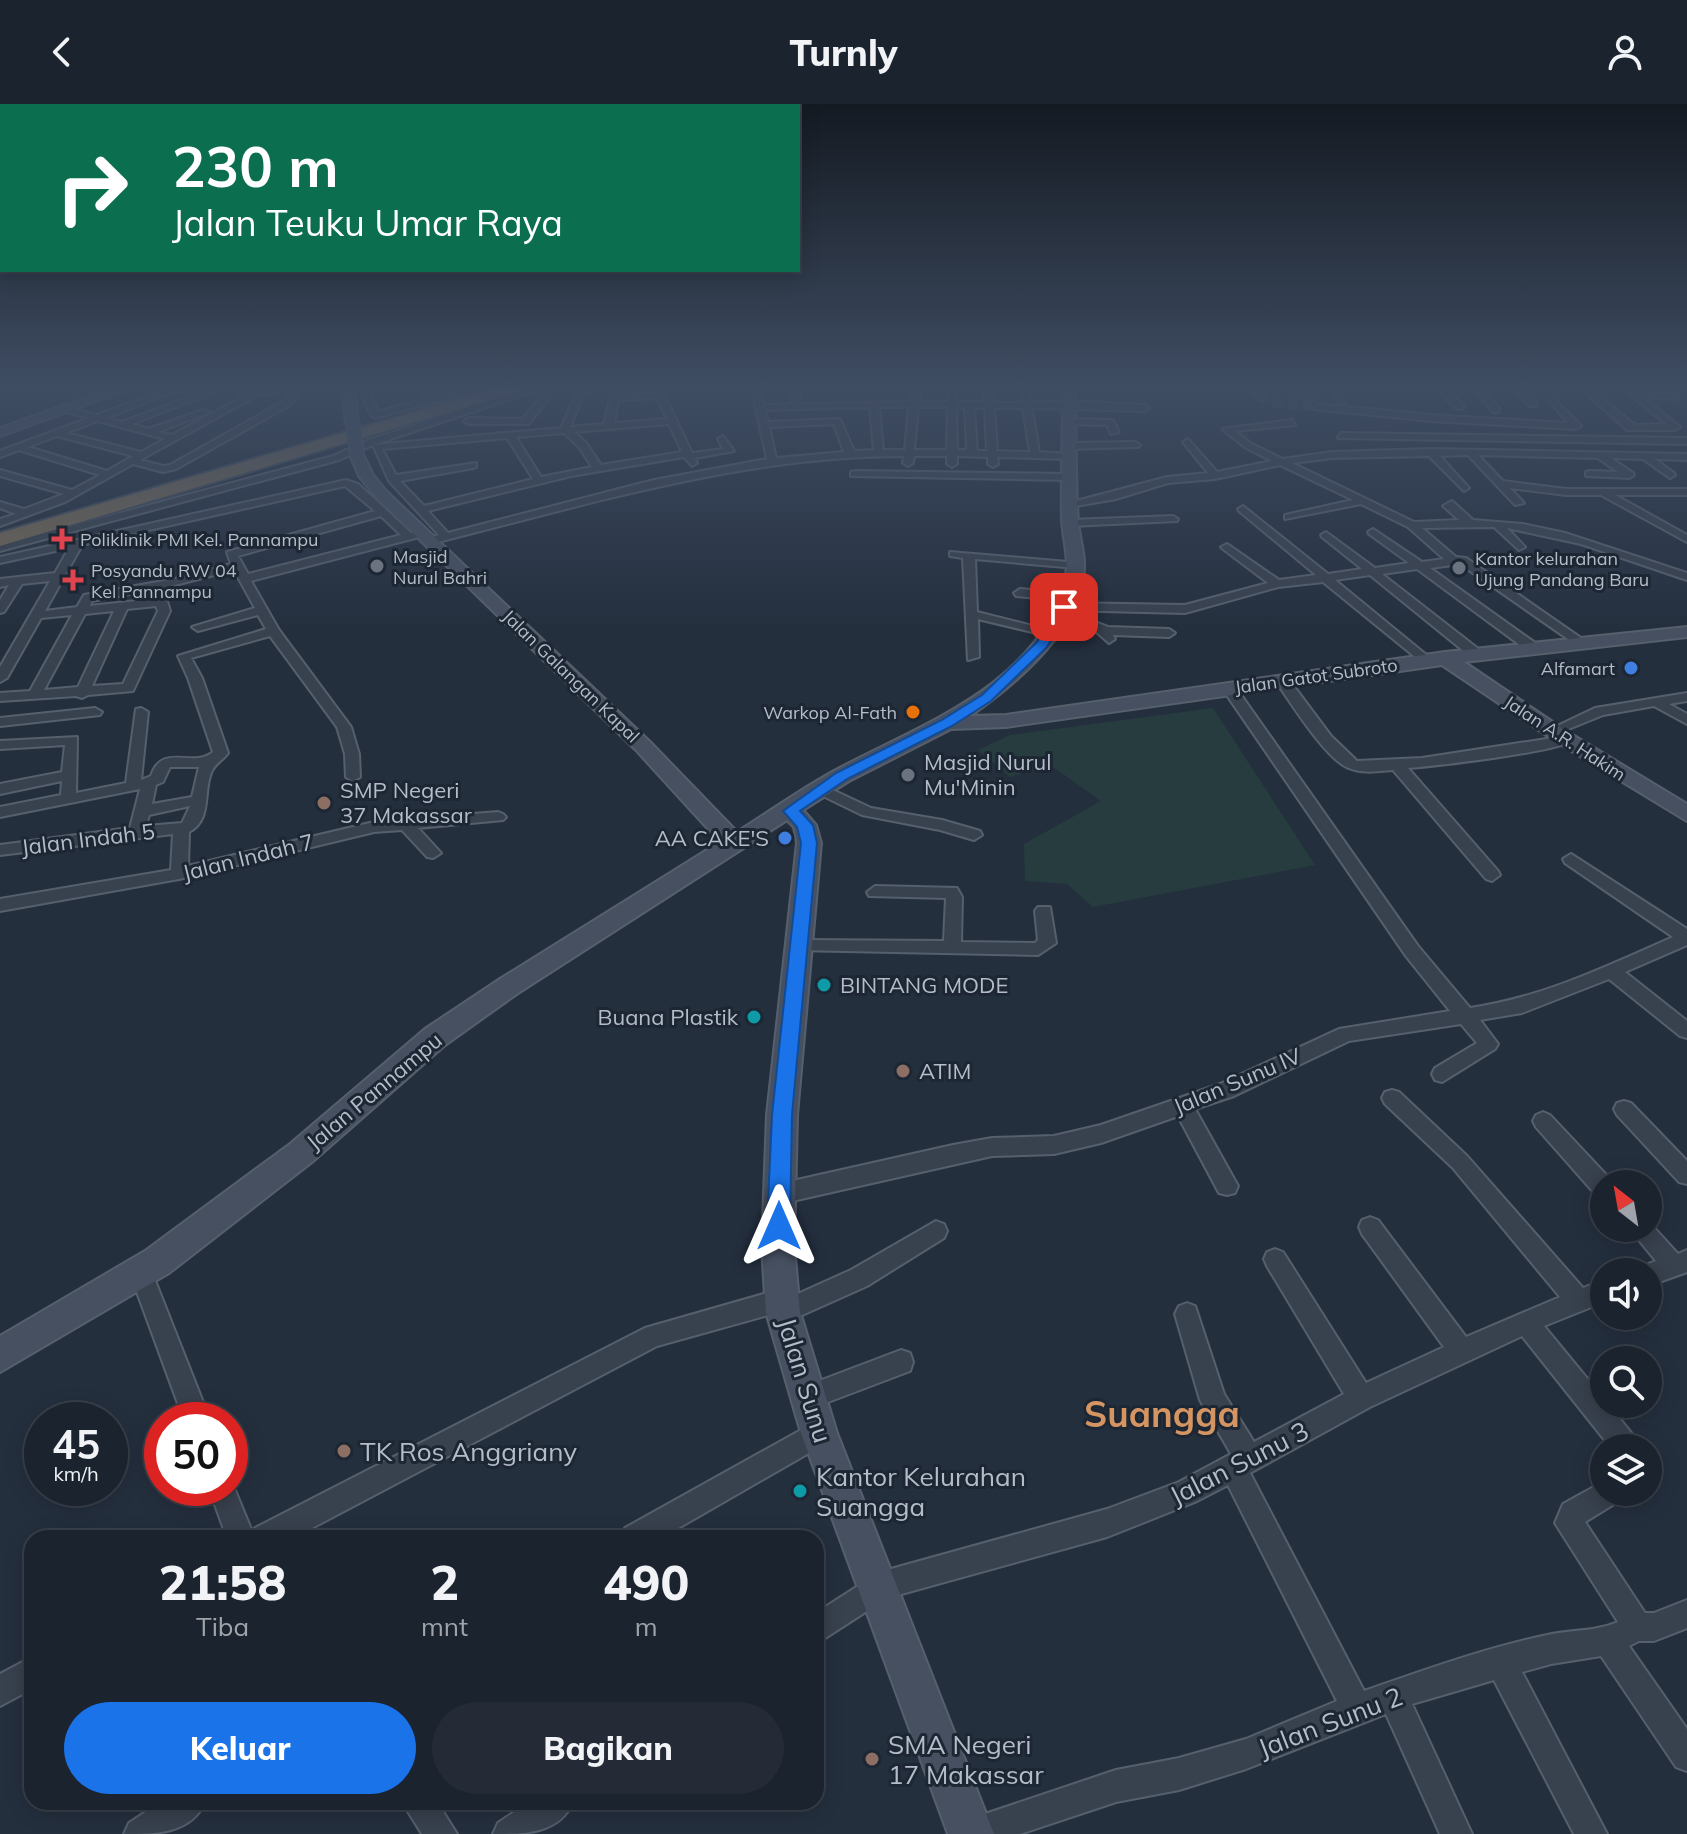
<!DOCTYPE html>
<html lang="id">
<head>
<meta charset="utf-8">
<style>
	:root { --surface:#1b232e; --page:#242b36; --text:#f1f3f6; --muted:#a0a4aa; --line:#39404a; --accent:#1a73e8 }
	body { margin:0; font-family:Mulish,sans-serif; background:var(--page); color:var(--text); height:100vh; display:flex; flex-direction:column; font-size:30px; white-space:nowrap }
	* { box-sizing:border-box; margin:0 }
	p { font-size:26px; color:var(--muted) }
	.icon { flex:none; width:44px; height:44px; fill:none; stroke:currentColor; stroke-width:2; stroke-linecap:round; stroke-linejoin:round }
	.map { position:relative; flex:1; overflow:hidden }
	.side { position:absolute; left:24px; top:1426px; width:800px; height:280px; display:flex; flex-direction:column; background:var(--surface); border-radius:24px; box-shadow:0 4px 20px #0003,0 0 0 2px var(--line) }
	.side>* { flex:none }
	.top-card { position:absolute; left:0px; top:0px; width:800px; height:168px; box-shadow:0 4px 20px #0003,0 0 0 2px var(--line); background:#0b6e4f; color:#fff; overflow:hidden }
	.needle { width:52px; rotate:329deg }
	.fabs { position:absolute; left:1590px; top:1066px; display:grid; gap:16px }
	.fabs a { display:grid; place-items:center; width:72px; height:72px; border-radius:50%; background:var(--surface); box-shadow:0 4px 20px #0003,0 0 0 2px var(--line); font-size:40px }
	.speed { position:absolute; left:24px; top:1298px; display:flex; gap:16px; font-size:40px; font-weight:700; text-align:center }
	.speed>* { display:grid; place-content:center; width:104px; height:104px; border-radius:50%; background:var(--surface); box-shadow:0 4px 20px #0003,0 0 0 2px var(--line); line-height:1 }
	.speed small { font-size:20px; font-weight:400 }
	.speed .limit { border:12px solid #d22; background:#fff; color:#111 }
	.pin { position:absolute; display:grid; place-items:center; width:68px; height:68px; color:#fff; margin:-34px; border-radius:16px; box-shadow:0 4px 12px #0006 }
	.me { position:absolute; width:88px; margin:-44px; rotate:0deg; stroke-linejoin:round; filter:drop-shadow(0 0 6px #0008) }
	.turn { display:flex; align-items:center; gap:28px; height:168px; padding:0 40px; font-size:36px }
	.turn .icon { width:104px; height:104px; stroke-width:2.5 }
	.turn b { display:block; font-size:56px; line-height:68px }
	.eta { display:flex; justify-content:space-evenly; align-items:center; height:136px; text-align:center }
	.eta b { font-size:48px; font-weight:800; line-height:56px }
	.cta { display:flex; gap:16px; margin-top:auto; padding:16px 40px }
	.cta a { flex:1; height:92px; border-radius:48px; background:var(--accent); color:#fff; font-size:32px; font-weight:800; line-height:92px; text-align:center }
	.cta a+a { background:var(--page); color:var(--text) }
	header { display:flex; justify-content:space-between; align-items:center; height:104px; padding:0 40px; background:var(--surface); font-size:36px; font-weight:800 }
	.map>svg:first-child { display:block }
	.green { fill:#263c3f }
	.lines { fill:none; stroke-linecap:round; stroke-linejoin:round }
	.street-tunnel { stroke:#3a4453; stroke-width:10; stroke-dasharray:10 5; stroke-linecap:butt }
	.street-casing { stroke:#565f6c; stroke-width:4 }
	.secondary-casing { stroke:#565f6c; stroke-width:4 }
	.highway-casing { stroke:#434c59; stroke-width:4 }
	.street { fill:#38414e; fill-rule:evenodd }
	.secondary { fill:#465061; fill-rule:evenodd }
	.highway { fill:#746855; fill-rule:evenodd }
	.secondary-bridge-casing { stroke:#565f6c; stroke-width:16; stroke-linecap:butt }
	.secondary-bridge { stroke:#465061; stroke-width:14 }
	.route { fill:#1a73e8; stroke:#114b97; stroke-width:2 }
	.health-dot { fill:#e0444e; stroke:#1d2633; stroke-width:3 }
	.worship-dot { fill:#6b7280; stroke:#1d2633; stroke-width:3 }
	.shop-dot { fill:#3f7fe0; stroke:#1d2633; stroke-width:3 }
	.food-dot { fill:#e8710a; stroke:#1d2633; stroke-width:3 }
	.education-dot { fill:#8d6e63; stroke:#1d2633; stroke-width:3 }
	.culture-dot { fill:#0f9aa8; stroke:#1d2633; stroke-width:3 }
	.labels { text-anchor:middle; dominant-baseline:central; stroke-width:6; stroke-linejoin:round; paint-order:stroke }
	.far-poi-label { font-size:18px; fill:#b4bcc9; stroke:#1d2633; text-anchor:start }
	.far-street-label { font-size:18px; fill:#b4bcc9; stroke:#1d2633 }
	.poi-label { font-size:22px; fill:#b4bcc9; stroke:#1d2633; text-anchor:start }
	.street-label { font-size:22px; fill:#b4bcc9; stroke:#1d2633 }
	.near-street-label { font-size:26px; fill:#b4bcc9; stroke:#1d2633 }
	.near-poi-label { font-size:26px; fill:#b4bcc9; stroke:#1d2633; text-anchor:start }
	.near-district-label { font-size:36px; font-weight:bold; fill:#d59563; stroke:#1d2633 }
</style>
</head>
<body>
<header><svg class="icon" aria-label="back" viewBox="0 0 24 24"><path d="M15 5l-7 7 7 7"/></svg>Turnly<svg class="icon" aria-label="person" viewBox="0 0 24 24"><circle cx="12" cy="8" r="4"/><path d="M4 21q1-7 8-7t8 7"/></svg></header>
<div class="map">
<svg width="1687" height="1730" viewBox="0 0 1687 1730">
	<rect width="100%" height="100%" fill="#242f3e"/>
	<polygon class="green" points="1213,604 1315,761 1093,803 1067,780 1025,777 1024,740 1101,697 1049,660 1010,673 978,646 1010,631"/>
	<g class="lines">
		<polyline class="street-tunnel" points="1273,299 1314,302"/>
		<g class="street-casing">
			<g id="street">
				<path d="M176,282H188L107,314L122,318L219,282H231L132,320L148,325L203,306L210,308L158,328L172,331L252,288L251,282H259L260,286L299,282C298,291 297,295 290,301L176,365L163,368L133,360L65,398L0,422V415L16,410L0,404V398L24,405L64,390L0,372V366L72,386L100,371L19,346L0,353V347L89,314L63,307V303L97,311ZM290,289L284,297L170,361L163,362L140,356L258,291ZM98,317L165,335L141,348L66,329ZM57,332L133,352L107,367L28,343Z"/>
				<polygon points="358,282 366,282 378,308 421,296 428,282 436,282 431,293 459,285 461,282 469,282 466,289 375,314 371,311"/>
				<path d="M534,282H546L542,285L550,292L529,320H469L464,317L469,314L523,315L541,292L535,287L373,341L561,324L579,282H587L570,323L604,320L611,292L655,289L652,282H660L692,349L723,345L718,335L723,332L734,347L695,354L697,359L692,362L684,353L571,372L428,407L448,429L654,376L767,355L751,282H759L764,301L793,300L788,282H796L802,300L910,298L912,282H920L919,298H948V282H956V298H985L984,282H992L993,299H1023L1021,286L1025,283L1029,286L1031,299L1068,297L1145,301L1149,304L1145,307L1032,304L1039,348L1072,350L1074,352L1069,355L997,353L998,360L993,363L988,360V353L957,352V360L952,363L947,360V352H914L913,359L908,362L903,359L904,352C741,352 587,401 430,440L424,437L426,435L439,431L389,377L373,341L339,356L0,447V441L333,352L371,335ZM657,294L667,315L614,319L618,296ZM870,303L874,346L854,347L840,315L768,318L765,306ZM879,303H909L905,346H883ZM918,303H948L947,346H914ZM956,303L965,304L967,346H957ZM974,304H985L987,347H977ZM994,304H1023L1030,348L997,347ZM669,320L682,348L601,361L586,339L574,328ZM834,320L844,348L776,354L769,323ZM564,329L579,343L592,363L541,373L516,333ZM507,334L533,375L424,402L400,377L473,364L476,363V359L396,371L382,345Z"/>
				<polygon points="886,282 894,282 894,283 890,286"/>
				<polygon points="1247,282 1256,282 1268,294 1261,296"/>
				<polygon points="1287,282 1296,282 1317,300 1431,311 1568,319 1550,298 1554,295 1581,322 1576,325 1431,317 1314,305"/>
				<polygon points="1326,282 1335,282 1346,299 1340,299"/>
				<polygon points="1434,282 1443,282 1463,301 1463,305 1457,305"/>
				<polygon points="1471,282 1480,282 1499,304 1499,308 1493,308"/>
				<polygon points="1510,282 1519,282 1536,298 1536,302 1530,302"/>
				<polygon points="1578,282 1587,282 1635,321 1666,320 1620,282 1629,282 1636,288 1680,290 1677,295 1643,293 1680,323 1675,326 1627,326"/>
				<polygon points="1070,315 1113,316 1119,328 1111,330 1107,321 1067,320"/>
				<polygon points="1292,316 1295,321 1235,327 1252,340 1283,355 1332,348 1431,345 1687,350 1687,356 1655,355 1674,369 1675,371 1670,374 1643,355 1611,354 1633,369 1634,371 1629,374 1586,372 1586,368 1590,367 1618,368 1598,354 1478,351 1503,377 1566,385 1687,385 1687,391 1615,391 1687,431 1687,438 1601,391 1566,391 1510,384 1524,399 1515,401 1468,351 1440,352 1469,384 1464,387 1429,352 1332,354 1292,359 1414,418 1459,416 1443,402 1452,397 1473,416 1523,420 1565,429 1687,469 1687,476 1581,440 1507,424 1525,443 1519,446 1494,423 1422,424 1456,453 1466,454 1588,539 1578,542 1460,460 1430,464 1538,541 1538,547 1528,547 1417,465 1382,470 1481,547 1481,553 1471,553 1370,471 1335,476 1430,554 1431,557 1425,561 1323,478 1278,483 1185,509 1060,506 1060,500 1064,499 1185,501 1268,479 1223,445 1221,443 1227,440 1279,476 1316,471 1239,407 1238,405 1243,402 1328,470 1362,465 1322,433 1321,431 1326,428 1375,464 1409,459 1369,430 1368,428 1373,425 1422,458 1444,455 1408,423 1361,400 1285,415 1285,411 1353,396 1280,361 1215,375 1168,379 1116,395 1070,403 1065,400 1167,373 1208,369 1183,338 1188,335 1217,368 1272,357 1246,344 1222,325"/>
				<polygon points="1341,329 1687,334 1687,340 1338,334"/>
				<polygon points="1135,338 1140,341 1138,343 1068,345 1063,342 1068,339"/>
				<polygon points="855,367 1069,370 1074,373 1069,376 851,372 851,368"/>
				<path d="M346,376L358,380L411,429H419V433L251,477L279,526L351,623L359,650L360,673L353,677L346,673L345,650L337,623L270,532L191,554L202,574L228,649C223,656 214,660 211,669C203,689 212,716 189,728L188,762L374,718L498,708L503,710L506,713L503,716L418,724L441,749L433,754L427,753L402,726L374,728L179,775L0,807V795L171,766L173,730L0,751V741L130,724L140,685L0,713V703L61,691L62,677L0,690V680L62,668L65,641L0,645V637L77,633L76,689L126,679L136,605L141,604L148,608L141,676L151,672C162,638 192,665 213,648L188,574L178,552L266,525L258,511L198,527L192,523L255,504L234,466L163,484L170,507L133,587L88,591L82,594L76,592L0,597V589L30,587L72,511L41,514L7,574L0,578V563L50,477L22,480L4,508L0,509V496L9,481L0,483V475L55,469L69,444L0,459V453ZM345,382L375,407L227,448L231,460L175,475L84,491L77,503L45,507L82,441ZM381,412L401,431L248,470L238,452ZM151,486L154,495L90,502L92,497ZM156,502L158,507L123,580L92,582L127,505ZM114,507L78,583L44,586L85,510ZM170,663H199L192,693L152,700L156,681L163,678ZM190,702L182,719L146,722L149,711Z"/>
				<polygon points="1173,412 1178,415 1177,417 1070,422 1065,419 1070,416"/>
				<polygon points="950,448 1080,459 1080,463 1076,464 975,455 977,508 1053,527 1053,533 978,515 979,553 968,556 963,454 950,452"/>
				<polygon points="1020,485 1068,489 1074,493 1068,497 1016,492 1014,489"/>
				<polygon points="1058,511 1088,515 1108,523 1169,525 1175,529 1169,533 1113,531 1115,535 1109,539 1091,523 1054,518 1052,515"/>
				<path d="M1282,572L1287,573L1331,632L1357,657L1422,654L1566,632L1573,636C1559,648 1434,662 1408,664L1498,767L1500,771L1492,777L1486,775L1393,666C1379,667 1362,670 1349,664C1326,656 1290,597 1275,576Z"/>
				<path d="M1229,580L1234,581L1418,842L1470,904C1544,893 1605,863 1673,833L1565,759L1563,755L1571,750L1687,825V841L1625,868L1687,917V934L1680,932L1609,875L1522,909L1480,916L1498,940L1495,945L1442,978L1435,976L1432,970L1435,964L1477,939L1461,920L1349,937L1234,992L1195,1005L1238,1082L1235,1089L1227,1091L1219,1089L1178,1012L1101,1039L1054,1050L992,1052L779,1100L771,1097L768,1090L771,1083L779,1080L953,1041L992,1034L1054,1032L1101,1021L1220,980L1339,925L1450,907L1406,852L1222,584Z"/>
				<polygon points="1687,589 1687,597 1669,600 1687,610 1687,620 1654,602 1603,611 1554,631 1547,627 1595,604"/>
				<polygon points="95,604 102,608 100,611 0,622 0,614"/>
				<polygon points="822,681 871,704 942,716 980,727 982,731 974,736 940,726 862,711 817,689 817,683"/>
				<polygon points="875,782 957,784 962,793 961,838 1035,839 1038,836 1035,807 1038,803 1050,803 1056,839 1038,851 794,846 791,842 794,838 800,836 944,837 946,794 869,792 867,788"/>
				<path d="M1392,986L1399,988L1467,1052L1583,1184L1604,1176V1198L1544,1222L1604,1295V1300H1608L1636,1335L1640,1344H1611L1522,1232L1370,1303L1250,1369L1364,1587C1425,1566 1488,1543 1552,1530C1574,1526 1597,1527 1618,1518L1555,1419L1563,1400L1601,1379L1604,1377V1388H1623L1619,1397L1585,1418L1645,1509H1654L1687,1496V1524L1654,1537H1639L1629,1542L1687,1625V1667L1676,1663L1601,1552L1551,1560L1522,1568L1607,1730H1574L1494,1576L1412,1600L1472,1730H1440L1386,1610L1246,1665L1179,1686L1116,1698L1020,1730H957L962,1719L973,1714L1116,1666L1179,1654L1246,1635L1337,1597L1228,1381L1195,1398L1107,1433L887,1494L816,1540V1509L880,1468L1107,1405L1179,1378L1231,1350L1200,1296L1175,1210L1179,1202L1187,1199L1195,1202L1224,1290L1254,1338L1344,1290L1267,1162L1264,1155L1267,1148L1275,1145L1283,1148L1366,1279L1444,1243L1362,1130L1359,1123L1362,1116L1370,1113L1378,1116L1466,1233L1560,1193L1453,1064L1385,1000L1382,994L1385,988Z"/>
				<polygon points="1624,997 1631,999 1687,1057 1687,1080 1679,1078 1617,1011 1614,1005 1617,999"/>
				<polygon points="1543,1008 1550,1011 1612,1077 1613,1080 1604,1080 1604,1093 1596,1091 1536,1023 1533,1017 1536,1011"/>
				<polygon points="936,1117 944,1120 947,1127 944,1134 867,1182 791,1216 783,1219 775,1216 772,1210 657,1242 293,1434 227,1434 209,1384 230,1384 230,1374 253,1430 255,1424 645,1224 781,1185 789,1188 791,1193 851,1166"/>
				<polygon points="1648,1117 1678,1150 1687,1146 1687,1168 1648,1182 1648,1168 1638,1168 1640,1163 1656,1157 1629,1124 1648,1124"/>
				<polygon points="141,1158 149,1161 152,1169 210,1316 184,1316 130,1169 133,1161"/>
				<polygon points="901,1246 910,1249 913,1258 910,1267 807,1306 798,1303 795,1294 798,1285"/>
				<polygon points="819,1316 828,1320 832,1329 828,1338 661,1434 621,1434 625,1424"/>
				<polygon points="32,1553 32,1585 0,1602 0,1570"/>
				<path d="M161,1698H205C191,1730 155,1730 124,1730L129,1719Z"/>
				<polygon points="402,1698 437,1698 457,1730 422,1730"/>
				<path d="M529,1698H573C559,1730 524,1730 493,1730L498,1719Z"/>
			</g>
		</g>
		<g class="secondary-casing">
			<g id="secondary">
				<polygon points="118,282 136,282 0,332 0,324"/>
				<polygon points="342,282 354,282 358,322 346,319"/>
				<path d="M1063,282H1075C1076,327 1075,373 1078,417C1079,432 1084,446 1084,460C1086,522 1016,580 970,612L1006,611L1445,548L1687,523V533L1464,558L1566,627L1687,700V717L1552,635L1442,561L1006,623L951,625L849,677L803,706L816,721L821,739L797,1011L794,1143L800,1208L837,1329L994,1730H948L801,1329L766,1208L762,1143L767,1011L797,739L794,723L787,716L518,889L445,941L312,1058L169,1169L0,1268V1232L145,1147L290,1040L425,925L500,875L720,738L636,646L376,393L359,372L350,351L352,348H362L373,371L386,387L650,638L737,728C769,708 801,685 834,667C919,621 1039,582 1065,476C1070,455 1063,436 1062,416C1061,371 1063,326 1063,282Z"/>
			</g>
		</g>
		<g class="highway-casing">
			<polygon id="highway" points="503,282 528,282 526,285 0,442 0,429"/>
		</g>
		<use href="#street" class="street"/>
		<use href="#secondary" class="secondary"/>
		<use href="#highway" class="highway"/>
		<g class="secondary-bridge-casing">
			<polyline id="secondary-bridge" points="353,319 357,351"/>
		</g>
		<use href="#secondary-bridge" class="secondary-bridge"/>
	</g>
	<linearGradient id="sky" x2="0" y2="1"><stop stop-color="#141a22"/><stop offset="0.54" stop-color="#3f4d63"/><stop offset="1" stop-color="#3f4d63" stop-opacity="0"/></linearGradient>
	<rect width="1687" height="524" fill="url(#sky)"/>
	<polygon class="route" points="1060,500 1070,503 1047,543 991,597 952,622 847,675 800,707 813,721 817,739 792,1011 790,1122 787,1129 779,1132 771,1129 767,1122 772,1011 801,739 797,723 783,707 836,669 942,616 982,591 1037,538"/>
	<g class="health-dot">
		<path d="M58 423h8v8h8v8h-8v8h-8v-8h-8v-8h8z"/>
		<path d="M69 464h8v8h8v8h-8v8h-8v-8h-8v-8h8z"/>
	</g>
	<g class="worship-dot">
		<circle cx="377" cy="462" r="8"/>
		<circle cx="1459" cy="464" r="8"/>
		<circle cx="908" cy="671" r="8"/>
	</g>
	<g class="shop-dot">
		<circle cx="1631" cy="564" r="8"/>
		<circle cx="785" cy="734" r="8"/>
	</g>
	<circle class="food-dot" cx="913" cy="608" r="8"/>
	<g class="education-dot">
		<circle cx="324" cy="699" r="8"/>
		<circle cx="903" cy="967" r="8"/>
		<circle cx="344" cy="1347" r="8"/>
		<circle cx="872" cy="1655" r="8"/>
	</g>
	<g class="culture-dot">
		<circle cx="824" cy="881" r="8"/>
		<circle cx="754" cy="913" r="8"/>
		<circle cx="800" cy="1387" r="8"/>
	</g>
	<g class="labels">
		<g class="far-poi-label">
			<text x="80" y="435">Poliklinik PMI Kel. Pannampu</text>
			<text x="393" y="452">Masjid<tspan x="393" dy="21">Nurul Bahri</tspan></text>
			<text x="1475" y="454">Kantor kelurahan<tspan x="1475" dy="21">Ujung Pandang Baru</tspan></text>
			<text x="91" y="466">Posyandu RW 04<tspan x="91" dy="21">Kel Pannampu</tspan></text>
			<text x="1615" y="564" text-anchor="end">Alfamart</text>
			<text x="897" y="608" text-anchor="end">Warkop Al-Fath</text>
		</g>
		<g class="far-street-label">
			<text transform="translate(571 572) rotate(44)">Jalan Galangan Kapal</text>
			<text transform="translate(1316 572) rotate(-8)">Jalan Gatot Subroto</text>
			<text transform="translate(1565 634) rotate(33)">Jalan A.R. Hakim</text>
		</g>
		<g class="poi-label">
			<text x="924" y="658">Masjid Nurul<tspan x="924" dy="25">Mu'Minin</tspan></text>
			<text x="340" y="686">SMP Negeri<tspan x="340" dy="25">37 Makassar</tspan></text>
			<text x="769" y="734" text-anchor="end">AA CAKE'S</text>
			<text x="840" y="881">BINTANG MODE</text>
			<text x="738" y="913" text-anchor="end">Buana Plastik</text>
			<text x="919" y="967">ATIM</text>
		</g>
		<g class="street-label">
			<text transform="translate(88 735) rotate(-7)">Jalan Indah 5</text>
			<text transform="translate(248 753) rotate(-14)">Jalan Indah 7</text>
			<text transform="translate(1237 977) rotate(-23)">Jalan Sunu IV</text>
			<text transform="translate(374 987) rotate(-40)">Jalan Pannampu</text>
		</g>
		<g class="near-street-label">
			<text transform="translate(805 1276) rotate(73)">Jalan Sunu</text>
			<text transform="translate(1239 1359) rotate(-27)">Jalan Sunu 3</text>
			<text transform="translate(1330 1618) rotate(-21)">Jalan Sunu 2</text>
		</g>
		<g class="near-poi-label">
			<text x="360" y="1347">TK Ros Anggriany</text>
			<text x="816" y="1372">Kantor Kelurahan<tspan x="816" dy="30">Suangga</tspan></text>
			<text x="888" y="1640">SMA Negeri<tspan x="888" dy="30">17 Makassar</tspan></text>
		</g>
		<g class="near-district-label">
			<text x="1162" y="1309">Suangga</text>
		</g>
	</g>
</svg>
<div class="fabs">
<a><svg class="needle" viewBox="-14 -14 28 28"><path d="M0-13l5 13h-10z" fill="#e53935"/><path d="M0 13l5-13h-10z" fill="#a0a4aa"/></svg></a>
<a><svg class="icon" aria-label="sound" viewBox="0 0 24 24"><path d="M4 9h4l5-4v14l-5-4H4zM17 9q2 3 0 6"/></svg></a>
<a><svg class="icon" aria-label="search" viewBox="0 0 24 24"><circle cx="10" cy="10" r="6"/><path d="M15 15l6 6"/></svg></a>
<a><svg class="icon" aria-label="layers" viewBox="0 0 24 24"><path d="M12 4l9 5-9 5-9-5zM3 14l9 5 9-5"/></svg></a>
</div>
<div class="speed"><div>45<small>km/h</small></div><div class="limit">50</div></div>
<div class="pin" style="left:1064px;top:503px;background:#d93025"><svg class="icon" aria-label="arrive" viewBox="0 0 24 24"><path d="M6 21V4h12l-3 4 3 4H6"/></svg></div>
<svg class="me" style="left:779px;top:1122px" viewBox="-20 -20 40 40"><path d="M0-17L14 15 0 8-14 15z" fill="#1a73e8" stroke="#fff" stroke-width="4"/></svg>
<div class="top-card">
<div class="turn"><svg class="icon" aria-label="right" viewBox="0 0 24 24"><path d="M7 20v-9h11M14 6l5 5-5 5"/></svg><div><b>230 m</b>Jalan Teuku Umar Raya</div></div>
</div>
<section class="side">
<div class="eta">
<div><b>21:58</b><p>Tiba</p></div>
<div><b>2</b><p>mnt</p></div>
<div><b>490</b><p>m</p></div>
</div>
<div class="cta"><a>Keluar</a><a>Bagikan</a></div>
</section>
</div>
</body>
</html>
